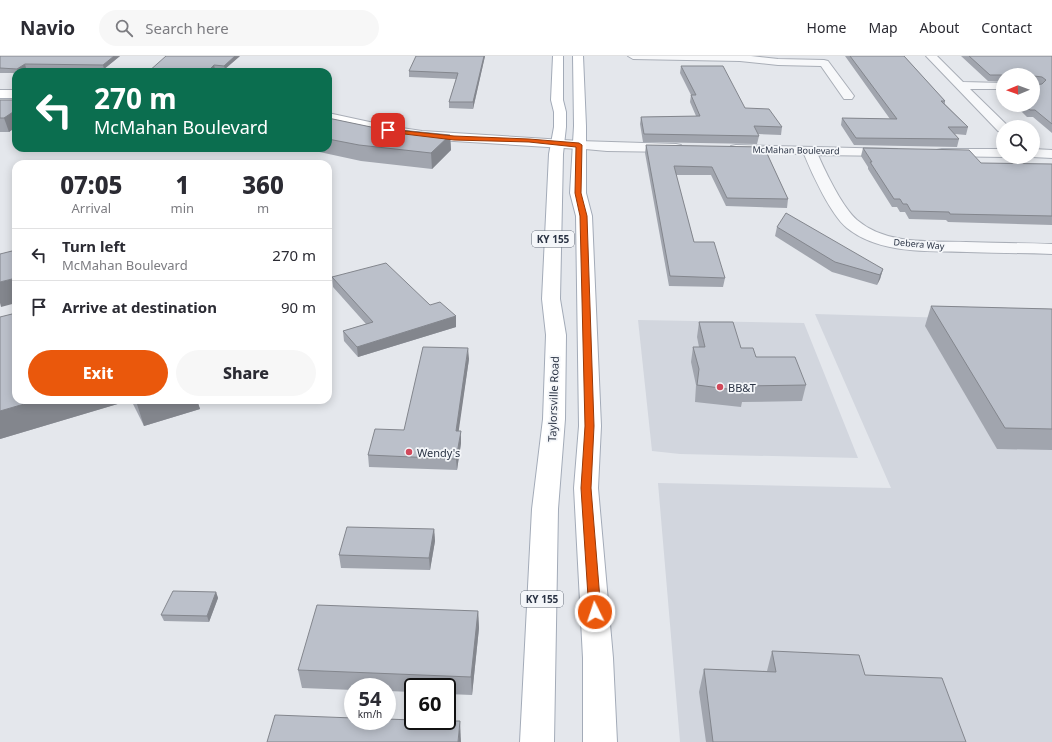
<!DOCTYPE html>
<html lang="en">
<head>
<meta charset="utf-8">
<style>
	:root { --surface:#fff; --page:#f7f7f7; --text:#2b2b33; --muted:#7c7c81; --line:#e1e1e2; --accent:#ea580c }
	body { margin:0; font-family:"Noto Sans",sans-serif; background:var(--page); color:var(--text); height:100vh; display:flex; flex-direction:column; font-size:15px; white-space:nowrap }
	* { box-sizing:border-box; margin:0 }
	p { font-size:13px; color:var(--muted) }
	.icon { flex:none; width:22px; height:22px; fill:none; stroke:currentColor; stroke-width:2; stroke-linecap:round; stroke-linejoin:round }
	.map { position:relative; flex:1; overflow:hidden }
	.drawer { position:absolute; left:12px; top:104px; width:320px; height:244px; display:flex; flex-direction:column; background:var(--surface); border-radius:12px; box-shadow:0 2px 10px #0003 }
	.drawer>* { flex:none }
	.guide { position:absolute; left:12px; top:12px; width:320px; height:84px; border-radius:12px; box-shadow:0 2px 10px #0003; background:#0b6e4f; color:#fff; overflow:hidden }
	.needle { width:26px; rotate:269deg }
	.controls { position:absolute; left:996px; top:12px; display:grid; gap:8px }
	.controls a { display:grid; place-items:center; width:44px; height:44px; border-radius:50%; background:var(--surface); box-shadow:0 2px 10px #0003; font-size:20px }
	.speed { position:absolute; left:344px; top:622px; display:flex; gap:8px; font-size:20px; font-weight:700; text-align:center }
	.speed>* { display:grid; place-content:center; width:52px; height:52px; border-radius:50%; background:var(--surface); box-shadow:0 2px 10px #0003; line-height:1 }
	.speed small { font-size:10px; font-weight:400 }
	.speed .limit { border:2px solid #111; border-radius:6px; background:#fff; color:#111 }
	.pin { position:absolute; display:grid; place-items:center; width:34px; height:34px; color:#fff; margin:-17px; border-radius:8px; box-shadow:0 2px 6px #0006 }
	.me { position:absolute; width:44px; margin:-22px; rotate:356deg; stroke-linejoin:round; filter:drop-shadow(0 0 3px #0008) }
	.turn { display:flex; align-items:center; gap:14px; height:84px; padding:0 16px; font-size:18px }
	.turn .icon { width:52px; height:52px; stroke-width:2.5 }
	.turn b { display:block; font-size:28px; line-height:34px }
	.eta { display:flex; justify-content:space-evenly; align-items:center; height:68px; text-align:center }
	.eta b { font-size:24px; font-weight:800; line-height:28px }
	.primary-button { display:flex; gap:8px; margin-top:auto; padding:8px 16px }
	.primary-button a { flex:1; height:46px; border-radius:24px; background:var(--accent); color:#fff; font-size:16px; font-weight:800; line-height:46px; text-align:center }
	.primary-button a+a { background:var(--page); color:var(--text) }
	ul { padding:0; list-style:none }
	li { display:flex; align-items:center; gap:12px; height:52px; padding:0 16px; border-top:1px solid var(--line) }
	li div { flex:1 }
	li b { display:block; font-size:15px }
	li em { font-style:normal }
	header { display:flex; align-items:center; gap:24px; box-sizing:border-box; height:56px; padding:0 20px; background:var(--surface); border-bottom:1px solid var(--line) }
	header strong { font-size:19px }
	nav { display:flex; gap:22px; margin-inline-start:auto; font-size:14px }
	.search { width:280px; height:36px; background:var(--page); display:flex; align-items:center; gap:10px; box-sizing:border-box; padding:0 14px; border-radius:22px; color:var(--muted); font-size:15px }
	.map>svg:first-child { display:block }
	.built { fill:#d2d6de }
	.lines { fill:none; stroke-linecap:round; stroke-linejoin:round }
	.street-casing { stroke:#a9aeb7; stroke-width:2 }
	.secondary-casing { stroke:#a9aeb7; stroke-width:2 }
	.primary-casing { stroke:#a3abb8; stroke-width:2 }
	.street { fill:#f7f8fa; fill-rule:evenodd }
	.secondary { fill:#fff; fill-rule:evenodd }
	.primary { fill:#fff; fill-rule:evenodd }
	.wall { fill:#a1a5ae; fill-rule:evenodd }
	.shaded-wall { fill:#83868d }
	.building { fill:#bbc0ca; stroke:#83868d; fill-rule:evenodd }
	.route { fill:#ea580c; stroke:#983908 }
	.poi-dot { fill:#d1495b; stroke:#f4f6f9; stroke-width:1.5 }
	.labels { text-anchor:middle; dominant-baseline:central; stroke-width:3.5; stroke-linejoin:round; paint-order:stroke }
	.far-street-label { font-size:9px; fill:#2b3445; stroke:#f4f6f9 }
	.shield { fill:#f4f6f9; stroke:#676e7b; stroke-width:1 }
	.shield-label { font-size:10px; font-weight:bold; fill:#2b3445 }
	.poi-label { font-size:11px; fill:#2b3445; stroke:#f4f6f9; text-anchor:start }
	.street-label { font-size:11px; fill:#2b3445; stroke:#f4f6f9 }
</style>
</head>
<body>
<header>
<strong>Navio</strong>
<div class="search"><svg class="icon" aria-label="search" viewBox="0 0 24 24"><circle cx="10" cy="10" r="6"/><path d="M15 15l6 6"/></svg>Search here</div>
<nav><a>Home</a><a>Map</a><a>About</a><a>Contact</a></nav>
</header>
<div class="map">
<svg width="1052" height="686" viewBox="0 0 1052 686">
	<rect width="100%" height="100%" fill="#e4e7ec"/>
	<g class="built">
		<polygon points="815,258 1052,265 1052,686 680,686 658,427 891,432"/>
		<polygon points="638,264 804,267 858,402 680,398 652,395"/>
	</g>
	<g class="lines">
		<g class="street-casing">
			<g id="street">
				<polygon points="628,0 751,0 778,3 824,4 828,5 854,40 852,43 844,43 821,10 778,9 740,5 633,3"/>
				<polygon points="926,0 937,0 963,26 1003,27 1003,33 970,33 1009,71 1003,71 1003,76 998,75"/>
				<polygon points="579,85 676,88 681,89 683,92 681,95 676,96 607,95 574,92 572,89 574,86"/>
				<path d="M736,89L897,93L899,96L897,99L892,100L818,99C826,117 843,152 857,164C886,189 931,185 966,186C995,187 1023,187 1052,188V198C1024,197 995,197 967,196C928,195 879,198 847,172C831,159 812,118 804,98L731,96L729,93L731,90Z"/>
				<polygon points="942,93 1003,93 1004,101 937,100 935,97 937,94"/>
				<polygon points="1033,93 1052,94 1052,102 1032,101"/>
			</g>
		</g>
		<g class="secondary-casing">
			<g id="secondary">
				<rect x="0" y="34" width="16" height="8"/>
				<polygon points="328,57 388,70 422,75 579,85 584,86 586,89 584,92 579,93 422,83 388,78 328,65"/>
			</g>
		</g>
		<g class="primary-casing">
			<g id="primary">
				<polygon points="553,0 563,0 563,44 566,56 566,71 563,98 560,243 566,279 565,363 558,453 554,686 520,686 532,453 543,363 546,279 542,243 549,98 554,71 554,56 551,44"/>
				<polygon points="573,0 583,0 586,70 586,137 592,160 601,370 598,432 613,602 617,686 583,686 583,602 574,432 579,370 576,160 570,137 574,70"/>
			</g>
		</g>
		<use href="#street" class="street"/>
		<use href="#secondary" class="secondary"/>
		<use href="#primary" class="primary"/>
	</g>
	<g class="wall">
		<polygon points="0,0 120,0 104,13 26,12 20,16 16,16 16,17 0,17"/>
		<polygon points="240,0 225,13 215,13 212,16 148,16"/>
		<polygon points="485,0 473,53 449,52 449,46 456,23 409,21 409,15"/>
		<polygon points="845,0 904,0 945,45 945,48 968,71 966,79 955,78 959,83 957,91 854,89 841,69 842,62 890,63"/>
		<path d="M961,0H1052V77L1033,61H1027L1015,49H1033V19H1003V26L988,25ZM1034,27L1040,28H1041L1034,29Z"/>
		<polygon points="681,10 745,52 782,71 781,79 758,78 759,80 757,88 643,86 640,68 641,61 696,60 690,46 691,39 680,17"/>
		<polygon points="1001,28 1003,28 1003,38 999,34"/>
		<polygon points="0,44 16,44 16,71 9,76 0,76"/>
		<polygon points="328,62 371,71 450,79 451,94 432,113 361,105 301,92 328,92"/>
		<polygon points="646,89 764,91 788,143 787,152 726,150 711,119 676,119 694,186 725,222 723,231 669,230 645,97"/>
		<polygon points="863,92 981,107 1052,108 1052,169 948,166 946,164 909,163 905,156 900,156 897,151 892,151 868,113 868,111 861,100"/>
		<polygon points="777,171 883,213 880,223 877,229 832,216 775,180"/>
		<polygon points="332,221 430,249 456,260 456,271 358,301 344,285 343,275 366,268 333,231"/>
		<polygon points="931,250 1052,253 1052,394 997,393 925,270"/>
		<polygon points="0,261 16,344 197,344 200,353 144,370 131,344 0,383"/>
		<polygon points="699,266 741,292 806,329 802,345 742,346 741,351 695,346 696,329 691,306 693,291 699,291 697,281"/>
		<polygon points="469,303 458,375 461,387 457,414 369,411 368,399 404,374"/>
		<polygon points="434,473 435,485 430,514 341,512 339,499"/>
		<polygon points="216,536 218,542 209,566 164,565 161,559"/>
		<polygon points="478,555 479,572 472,639 447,638 447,631 413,631 413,636 387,635 387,631 353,631 353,634 302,632 298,614"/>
		<polygon points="772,595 865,619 966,686 706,686 699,636 704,613 767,615"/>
	</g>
	<g class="shaded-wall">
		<polygon points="114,0 120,0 104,13 103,9"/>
		<polygon points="235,0 240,0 225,13 224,10"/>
		<polygon points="484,0 485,0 473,53 473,46"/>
		<polygon points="25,8 26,12 20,16 18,16 17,13"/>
		<polygon points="214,9 215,13 212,16 207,16"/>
		<polygon points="16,54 16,71 9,76 4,62"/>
		<polygon points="450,79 451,94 432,113 431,97"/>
		<polygon points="883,213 880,223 877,229 880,219"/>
		<polygon points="16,222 16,247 1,251 0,247 0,226"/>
		<polygon points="456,260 456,271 358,301 357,291"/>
		<polygon points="468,292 469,303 457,387 456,375"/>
		<polygon points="38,344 131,344 0,383 0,355"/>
		<polygon points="139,344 197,344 200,353 144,370 136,345"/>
		<polygon points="461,375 461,387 457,414 456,403"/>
		<polygon points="434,473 435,485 430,514 429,502"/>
		<polygon points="216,536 218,542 209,566 207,560"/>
		<polygon points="478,555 479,572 472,639 471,621"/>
		<polygon points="460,665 461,686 458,686"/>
	</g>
	<g class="building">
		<polygon points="0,0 114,0 103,9 25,8 17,13 0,12"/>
		<polygon points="166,0 235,0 224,10 214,9 207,16 148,16"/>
		<polygon points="416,0 484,0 473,46 449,46 458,17 409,15"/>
		<polygon points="850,0 904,0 945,45 941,45 968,71 948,71 959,83 856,82 842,62 897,63"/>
		<path d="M969,0H1052V68L1035,54H1030L1024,49H1033V19H990ZM1034,20L1042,21L1046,24L1042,28L1034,29Z"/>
		<polygon points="681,10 723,10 745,52 769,53 782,71 754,70 759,80 644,78 641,61 700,60 691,39 696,39"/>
		<polygon points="0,44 16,44 16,54 4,62 0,62"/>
		<polygon points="328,62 371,71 450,79 431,97 359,89 328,83"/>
		<polygon points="646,89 764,91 788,143 727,142 712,111 674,110 694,186 714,186 725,222 670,220"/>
		<polygon points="863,92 969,94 981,107 1052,108 1052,160 950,158 949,156 911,155 907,148 903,148 900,143 894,143 870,106 872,106"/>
		<polygon points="786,157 883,213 880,219 835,206 777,171"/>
		<polygon points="16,194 16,222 0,226 0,198"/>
		<polygon points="386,207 430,249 440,246 456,260 357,291 343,275 373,266 332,221"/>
		<polygon points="931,250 1052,253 1052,373 1005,372"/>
		<polygon points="16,257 16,344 38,344 0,355 0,261"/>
		<polygon points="699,266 733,266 741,292 753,292 756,301 795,301 806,329 744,330 743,335 697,329 699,313 693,291 705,291"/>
		<polygon points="423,291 468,292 456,375 461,375 456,403 368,399 375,373 404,374"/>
		<polygon points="347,471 434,473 429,502 339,499"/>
		<polygon points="173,535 216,536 207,560 161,559"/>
		<polygon points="317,549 478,555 471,621 298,614"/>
		<polygon points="772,595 859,599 865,619 942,622 966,686 713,686 704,613 776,616"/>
		<polygon points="275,659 353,662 353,665 387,665 387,663 413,664 413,665 460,665 458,686 267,686"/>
	</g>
	<polygon class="route" points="386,73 454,80 529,83 579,87 582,89 581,137 587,160 594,370 591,432 601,556 599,559 595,561 590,559 589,556 581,432 585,370 580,160 575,137 576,91 529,86 454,84 388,76 386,75"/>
	<g class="poi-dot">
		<circle cx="720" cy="331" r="4"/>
		<circle cx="409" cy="396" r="4"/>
	</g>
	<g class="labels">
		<g class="far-street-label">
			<text transform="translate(796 94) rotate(1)">McMahan Boulevard</text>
			<text transform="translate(919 188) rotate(5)">Debera Way</text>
		</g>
		<g class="shield">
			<rect x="532" y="175" width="42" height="16" rx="3"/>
			<rect x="521" y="535" width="42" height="16" rx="3"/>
		</g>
		<g class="shield-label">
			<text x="553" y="183">KY 155</text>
			<text x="542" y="543">KY 155</text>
		</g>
		<g class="poi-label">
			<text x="728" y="331">BB&amp;T</text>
			<text x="417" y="396">Wendy's</text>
		</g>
		<g class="street-label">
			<text transform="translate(553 343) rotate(-88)">Taylorsville Road</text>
		</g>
	</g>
</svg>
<div class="controls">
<a><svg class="needle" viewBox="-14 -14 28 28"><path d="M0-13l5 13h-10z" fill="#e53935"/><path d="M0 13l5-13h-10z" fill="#7c7c81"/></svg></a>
<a><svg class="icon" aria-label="search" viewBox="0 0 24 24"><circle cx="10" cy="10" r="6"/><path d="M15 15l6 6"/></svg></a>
</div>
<div class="speed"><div>54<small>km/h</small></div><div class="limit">60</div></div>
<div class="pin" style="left:388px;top:74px;background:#d93025"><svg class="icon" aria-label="arrive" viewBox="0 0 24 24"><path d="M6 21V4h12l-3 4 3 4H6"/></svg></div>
<svg class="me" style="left:595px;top:556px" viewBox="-20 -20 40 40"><circle r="17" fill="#ea580c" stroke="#fff" stroke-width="3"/><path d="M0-11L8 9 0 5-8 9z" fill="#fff"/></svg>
<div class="guide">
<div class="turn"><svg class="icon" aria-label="left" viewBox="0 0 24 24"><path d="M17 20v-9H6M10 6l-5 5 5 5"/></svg><div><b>270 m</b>McMahan Boulevard</div></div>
</div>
<section class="drawer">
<div class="eta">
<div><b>07:05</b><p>Arrival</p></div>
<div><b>1</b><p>min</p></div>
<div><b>360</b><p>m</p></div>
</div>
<ul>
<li><svg class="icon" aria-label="left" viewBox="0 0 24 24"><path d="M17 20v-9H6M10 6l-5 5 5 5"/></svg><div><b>Turn left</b><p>McMahan Boulevard</p></div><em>270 m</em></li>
<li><svg class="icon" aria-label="arrive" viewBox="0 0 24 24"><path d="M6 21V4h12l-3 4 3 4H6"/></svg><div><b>Arrive at destination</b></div><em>90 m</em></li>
</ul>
<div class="primary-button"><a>Exit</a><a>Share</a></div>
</section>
</div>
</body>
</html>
